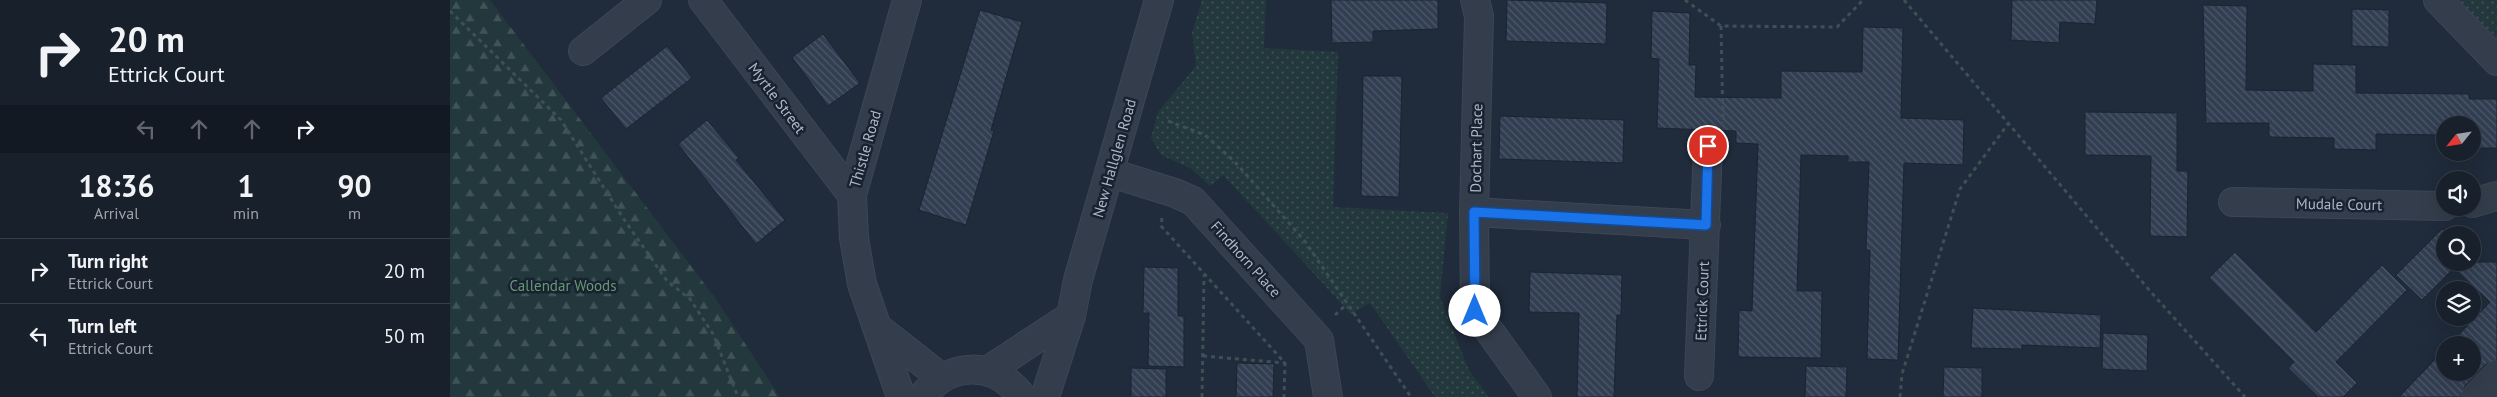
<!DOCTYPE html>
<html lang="en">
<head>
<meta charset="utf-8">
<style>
	:root { --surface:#18202c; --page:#252d38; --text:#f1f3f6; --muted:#9fa3a9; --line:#363e48 }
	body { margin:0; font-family:"PT Sans",sans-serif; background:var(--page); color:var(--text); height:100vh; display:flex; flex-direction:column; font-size:19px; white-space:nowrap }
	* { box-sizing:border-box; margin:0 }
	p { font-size:16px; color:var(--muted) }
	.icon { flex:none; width:28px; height:28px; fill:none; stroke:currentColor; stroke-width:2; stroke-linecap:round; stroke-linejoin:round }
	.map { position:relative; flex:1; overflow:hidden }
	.side { display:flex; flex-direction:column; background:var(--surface); width:450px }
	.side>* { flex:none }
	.hud { background:#18202c; color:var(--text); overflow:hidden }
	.needle { width:32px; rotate:240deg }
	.fabs { position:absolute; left:1986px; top:116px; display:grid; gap:10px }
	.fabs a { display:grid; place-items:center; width:45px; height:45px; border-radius:50%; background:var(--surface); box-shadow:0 5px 20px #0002,0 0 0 1px var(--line); font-size:25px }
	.pin { position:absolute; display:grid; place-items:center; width:42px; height:42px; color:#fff; margin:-21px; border:2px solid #fff; border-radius:50%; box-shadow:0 1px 5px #0007 }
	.me { position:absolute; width:55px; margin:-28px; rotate:0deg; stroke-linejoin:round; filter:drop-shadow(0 0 4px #0008) }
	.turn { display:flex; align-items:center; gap:18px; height:105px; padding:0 25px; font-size:22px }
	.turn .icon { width:65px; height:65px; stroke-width:2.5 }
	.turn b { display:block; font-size:35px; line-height:42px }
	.lanes { display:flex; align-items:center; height:48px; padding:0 25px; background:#0003; justify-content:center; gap:25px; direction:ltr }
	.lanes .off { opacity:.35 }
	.eta { display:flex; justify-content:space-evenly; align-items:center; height:85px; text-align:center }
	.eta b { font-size:30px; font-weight:700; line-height:35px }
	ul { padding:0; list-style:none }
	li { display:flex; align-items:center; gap:15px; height:65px; padding:0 25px; border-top:1px solid var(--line) }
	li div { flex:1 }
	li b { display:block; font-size:19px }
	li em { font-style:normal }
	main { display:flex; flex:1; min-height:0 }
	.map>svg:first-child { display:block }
	.grass { fill:url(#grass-dots) }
	.forest { fill:url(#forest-firs) }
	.building { fill:url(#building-back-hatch); stroke:#1b2432 }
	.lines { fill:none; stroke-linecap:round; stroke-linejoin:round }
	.minor-casing { stroke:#3d4654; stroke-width:30 }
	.tertiary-casing { stroke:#3d4654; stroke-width:30 }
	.path { stroke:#3b5154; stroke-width:3; stroke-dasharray:4 4; stroke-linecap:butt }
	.minor { stroke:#343d4b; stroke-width:28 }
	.tertiary { stroke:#343d4b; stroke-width:28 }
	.route-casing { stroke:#114b97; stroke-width:12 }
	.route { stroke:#1a73e8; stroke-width:9 }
	.labels { text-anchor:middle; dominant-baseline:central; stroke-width:5; stroke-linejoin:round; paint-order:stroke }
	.street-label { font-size:15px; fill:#afb7c7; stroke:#192230 }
	.park-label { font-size:15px; fill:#649a73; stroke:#192230 }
</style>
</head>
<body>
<main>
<section class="side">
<div class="hud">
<div class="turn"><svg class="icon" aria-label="right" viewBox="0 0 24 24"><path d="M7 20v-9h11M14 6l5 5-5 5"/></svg><div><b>20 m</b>Ettrick Court</div></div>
<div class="lanes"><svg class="icon off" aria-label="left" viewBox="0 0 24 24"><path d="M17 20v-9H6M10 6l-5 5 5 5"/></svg><svg class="icon off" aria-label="ahead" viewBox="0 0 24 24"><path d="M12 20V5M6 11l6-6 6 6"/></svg><svg class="icon off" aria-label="ahead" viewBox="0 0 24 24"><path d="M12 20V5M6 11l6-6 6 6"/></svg><svg class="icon" aria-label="right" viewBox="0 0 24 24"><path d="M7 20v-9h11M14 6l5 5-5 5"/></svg></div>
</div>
<div class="eta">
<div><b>18:36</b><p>Arrival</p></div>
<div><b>1</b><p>min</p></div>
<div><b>90</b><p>m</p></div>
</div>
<ul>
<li><svg class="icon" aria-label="right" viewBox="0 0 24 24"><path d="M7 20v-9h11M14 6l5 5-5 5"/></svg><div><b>Turn right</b><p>Ettrick Court</p></div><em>20 m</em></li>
<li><svg class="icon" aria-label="left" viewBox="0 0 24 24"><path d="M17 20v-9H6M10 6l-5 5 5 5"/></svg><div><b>Turn left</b><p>Ettrick Court</p></div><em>50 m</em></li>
</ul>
</section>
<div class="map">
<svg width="2047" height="397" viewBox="0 0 2047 397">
	<defs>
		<pattern id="grass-dots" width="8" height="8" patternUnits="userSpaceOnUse" patternTransform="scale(1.25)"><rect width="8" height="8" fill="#22383c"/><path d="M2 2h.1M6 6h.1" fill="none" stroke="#405357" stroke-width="1.8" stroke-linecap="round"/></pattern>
		<pattern id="forest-firs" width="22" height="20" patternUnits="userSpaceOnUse" patternTransform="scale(1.25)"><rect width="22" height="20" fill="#22383c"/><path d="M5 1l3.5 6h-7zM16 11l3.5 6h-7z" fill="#405357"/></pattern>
		<pattern id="building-back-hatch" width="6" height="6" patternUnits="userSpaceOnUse" patternTransform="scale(1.25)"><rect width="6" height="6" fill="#323e52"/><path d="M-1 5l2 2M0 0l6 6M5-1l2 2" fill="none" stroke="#4d5869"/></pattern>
	</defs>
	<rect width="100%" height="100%" fill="#202b3b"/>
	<g class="grass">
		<polygon points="752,0 816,0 814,48 888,52 883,207 998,213 990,297 1019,370 1039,397 985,397 920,303 901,314 773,175 760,186 740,168 711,155 701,138 708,112 746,66 742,33"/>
		<polygon points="2008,0 2047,0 2047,41"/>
	</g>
	<polygon class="forest" points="0,0 40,0 266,299 330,397 0,397"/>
	<g class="building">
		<polygon points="881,0 988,0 988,29 923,31 923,42 882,43"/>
		<polygon points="1057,0 1157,3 1156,44 1056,41"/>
		<polygon points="1562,0 1647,0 1645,24 1610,22 1609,43 1561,40"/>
		<polygon points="1753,5 1797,6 1796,90 1863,91 1863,64 1906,65 1906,93 2019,94 2019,99 2047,99 2047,148 2022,148 2022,125 1995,125 1995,135 1926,134 1926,150 1884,149 1884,138 1819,137 1819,123 1756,123"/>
		<polygon points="1902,9 1939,10 1939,47 1902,46"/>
		<polygon points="530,10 572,22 541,130 544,131 516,225 469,210"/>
		<polygon points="1202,11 1240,13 1239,65 1246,65 1245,97 1331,98 1331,71 1412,72 1413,27 1453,28 1451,118 1514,120 1513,165 1454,163 1448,360 1417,359 1420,250 1416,250 1419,162 1398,162 1398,156 1351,155 1347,291 1372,291 1371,358 1288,357 1289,310 1302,311 1308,144 1286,143 1286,131 1207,128 1209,59 1201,58"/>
		<polygon points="373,34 410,83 378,106 342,57"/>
		<polygon points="217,46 242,78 176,129 151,98"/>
		<polygon points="913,76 952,76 949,197 911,196"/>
		<polygon points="1635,112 1727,113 1727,171 1738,171 1737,237 1700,236 1701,156 1635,155"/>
		<polygon points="1050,116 1174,120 1173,163 1049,159"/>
		<polygon points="257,120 289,158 286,160 335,220 306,244 228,144"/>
		<polygon points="1992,229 1998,235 1995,235 1995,262 2047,262 2047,360 2036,364 2015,386 2011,397 1949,397 1995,349 1995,372 2022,372 2022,345 1999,345 2040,302 2004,268 1972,300 1946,275"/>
		<polygon points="1785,252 1866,332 1932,265 1957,290 1886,362 1907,383 1893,397 1868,397 1838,368 1844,362 1759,278"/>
		<polygon points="694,267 728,268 728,316 734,316 734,367 698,366 699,313 693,313"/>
		<polygon points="1080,272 1172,275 1171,315 1167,315 1164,397 1127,397 1129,313 1079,312"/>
		<polygon points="1523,308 1651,315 1650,348 1572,345 1572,349 1521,348"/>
		<polygon points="1653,333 1698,335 1697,371 1652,369"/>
		<polygon points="787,363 824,364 823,397 786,397"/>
		<polygon points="1356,366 1397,367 1396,397 1355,397"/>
		<polygon points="1494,367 1532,368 1532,397 1493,397"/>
		<polygon points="681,368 716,369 716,397 681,397"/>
	</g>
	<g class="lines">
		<g class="minor-casing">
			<g id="minor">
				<polyline points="253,0 402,195"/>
				<polyline points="1025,0 1029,16 1024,212 1025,311 1087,397"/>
				<polyline points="1988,0 2047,61"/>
				<polyline points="133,51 197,0"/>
				<polyline points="661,173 725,193 743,201 869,340 878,397"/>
				<polyline points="1783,202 1995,206"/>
				<polyline points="2022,203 2047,196"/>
				<polyline points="1024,212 1256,225"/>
				<polyline points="428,328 492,378"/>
				<polyline points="1249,376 1258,146"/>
				<polyline points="451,397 412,284 404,238 402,195 457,0"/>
				<polyline points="2026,397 2047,375"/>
			</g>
		</g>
		<g class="tertiary-casing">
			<g id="tertiary">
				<polyline points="537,371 621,316"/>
				<path d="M472,397C499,361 545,360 572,397"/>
				<polyline points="595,397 621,316 628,280 709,0"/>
			</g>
		</g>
		<g class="path">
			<polyline points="1235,0 1271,26 1387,27 1413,0"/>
			<polyline points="1454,0 1700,291 1795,397"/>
			<polyline points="0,11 111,120 173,218 217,281 240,299 263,334 288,397"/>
			<polyline points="1271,26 1273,123"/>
			<polyline points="718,121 755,135 785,162 854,240 961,397"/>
			<polyline points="712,218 711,226 835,363 834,397"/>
			<polyline points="885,315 897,304"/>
			<polyline points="753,356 835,363"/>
			<polyline points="752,397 754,275"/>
			<polyline points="1450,397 1452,374 1510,189 1558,124"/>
		</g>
		<use href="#minor" class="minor"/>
		<use href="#tertiary" class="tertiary"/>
	</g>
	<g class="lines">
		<g class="route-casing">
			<polyline id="route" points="1025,311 1024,212 1256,225 1258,146"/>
		</g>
		<use href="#route" class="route"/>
	</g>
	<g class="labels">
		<g class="street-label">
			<text transform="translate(327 98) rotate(53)">Myrtle Street</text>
			<text transform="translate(1026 148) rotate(-89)">Dochart Place</text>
			<text transform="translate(415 149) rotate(-74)">Thistle Road</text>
			<text transform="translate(664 158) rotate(-74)">New Hallglen Road</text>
			<text transform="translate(1889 204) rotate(1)">Mudale Court</text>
			<text transform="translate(796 259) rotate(48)">Findhorn Place</text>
			<text transform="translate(1252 301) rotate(-88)">Ettrick Court</text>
		</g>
		<g class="park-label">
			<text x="113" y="285">Callendar Woods</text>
		</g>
	</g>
</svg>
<div class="fabs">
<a><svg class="needle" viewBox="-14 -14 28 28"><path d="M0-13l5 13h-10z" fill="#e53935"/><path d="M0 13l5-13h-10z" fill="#9fa3a9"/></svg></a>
<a><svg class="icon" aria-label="sound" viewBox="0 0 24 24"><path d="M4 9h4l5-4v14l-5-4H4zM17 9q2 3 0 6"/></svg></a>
<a><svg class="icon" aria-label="search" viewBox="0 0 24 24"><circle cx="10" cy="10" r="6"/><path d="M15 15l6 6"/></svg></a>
<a><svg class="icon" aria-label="layers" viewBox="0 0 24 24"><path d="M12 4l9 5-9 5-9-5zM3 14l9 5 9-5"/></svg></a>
<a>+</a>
</div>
<div class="pin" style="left:1258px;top:146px;background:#d93025"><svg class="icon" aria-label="arrive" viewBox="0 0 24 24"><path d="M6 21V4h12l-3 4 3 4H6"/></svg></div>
<svg class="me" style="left:1025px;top:311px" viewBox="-20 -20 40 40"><circle r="19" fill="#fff"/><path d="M0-13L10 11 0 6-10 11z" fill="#1a73e8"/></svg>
</div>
</main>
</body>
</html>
